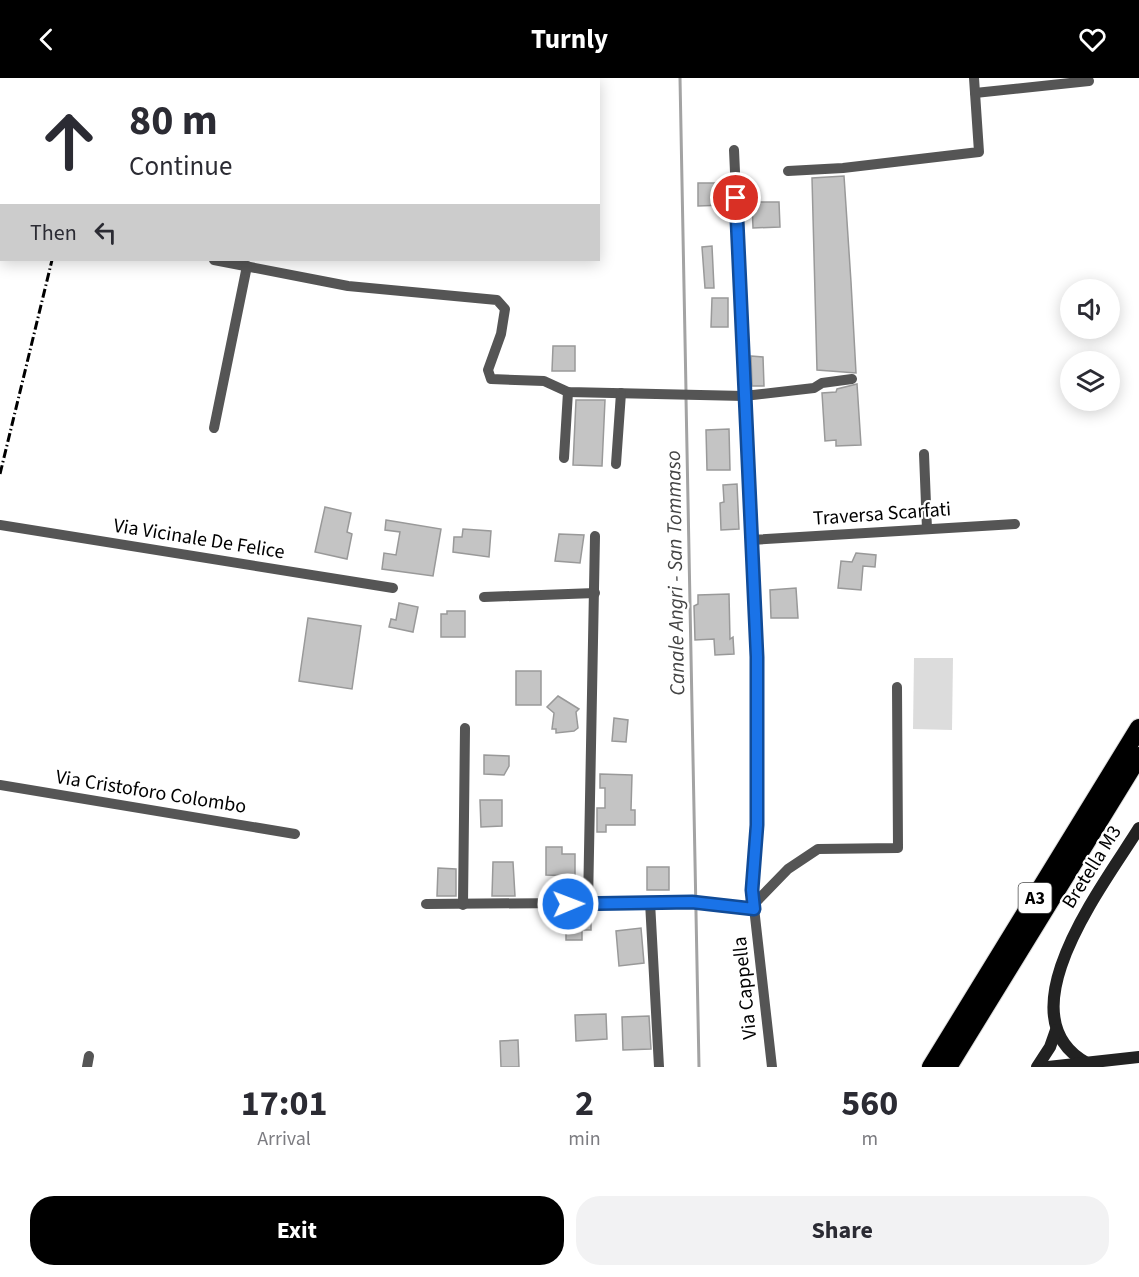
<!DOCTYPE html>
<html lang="en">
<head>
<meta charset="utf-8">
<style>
	:root { --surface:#fff; --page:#f2f2f3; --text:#2b2b33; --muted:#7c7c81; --accent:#000 }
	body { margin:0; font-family:"Source Sans 3",sans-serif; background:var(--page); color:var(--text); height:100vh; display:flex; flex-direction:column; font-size:22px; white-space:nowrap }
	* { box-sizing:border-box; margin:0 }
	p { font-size:20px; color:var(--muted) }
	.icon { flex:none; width:33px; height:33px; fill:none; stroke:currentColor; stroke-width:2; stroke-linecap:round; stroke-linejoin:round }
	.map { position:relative; height:989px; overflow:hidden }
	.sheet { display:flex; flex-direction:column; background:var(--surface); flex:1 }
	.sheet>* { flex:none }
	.guide { position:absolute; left:0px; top:0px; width:600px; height:183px; box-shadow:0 3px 15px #0003; background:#fff; color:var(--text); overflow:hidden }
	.fabs { position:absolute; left:1060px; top:201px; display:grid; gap:12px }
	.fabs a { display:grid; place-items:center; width:60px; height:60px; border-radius:50%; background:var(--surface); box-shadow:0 3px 15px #0003; font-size:30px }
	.pin { position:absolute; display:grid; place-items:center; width:51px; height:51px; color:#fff; margin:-26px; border:3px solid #fff; border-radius:50%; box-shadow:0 2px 6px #0007 }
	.me { position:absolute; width:66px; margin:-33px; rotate:89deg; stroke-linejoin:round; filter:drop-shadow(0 0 4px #0008) }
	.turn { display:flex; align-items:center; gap:21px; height:126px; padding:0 30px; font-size:27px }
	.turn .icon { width:78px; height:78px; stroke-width:2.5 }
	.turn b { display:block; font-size:42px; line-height:51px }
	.then { display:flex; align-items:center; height:57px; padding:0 30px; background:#0003; gap:12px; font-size:22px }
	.eta { display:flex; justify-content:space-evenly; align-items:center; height:102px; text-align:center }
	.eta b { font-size:36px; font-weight:700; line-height:42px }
	.cta { display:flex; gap:12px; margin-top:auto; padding:12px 30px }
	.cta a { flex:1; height:69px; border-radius:24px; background:var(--accent); color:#fff; font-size:24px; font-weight:700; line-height:69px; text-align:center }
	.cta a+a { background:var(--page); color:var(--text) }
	header { display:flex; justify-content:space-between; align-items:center; height:78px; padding:0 30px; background:var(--accent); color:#fff; font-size:27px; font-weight:700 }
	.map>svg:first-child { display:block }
	.green { fill:#dcdcdc }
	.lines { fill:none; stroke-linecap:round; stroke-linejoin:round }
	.stream { stroke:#a3a3a3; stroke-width:3 }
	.building { fill:#c4c4c4; stroke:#999; stroke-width:1.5 }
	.highway-casing { stroke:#dbdbdb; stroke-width:20 }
	.street { stroke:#555; stroke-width:10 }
	.secondary { stroke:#222; stroke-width:12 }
	.highway { stroke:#000; stroke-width:18 }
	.rail { stroke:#000; stroke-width:3; stroke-dasharray:9 3 1.5 3; stroke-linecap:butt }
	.route-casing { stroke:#114b97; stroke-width:15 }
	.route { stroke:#1a73e8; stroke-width:10 }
	.labels { text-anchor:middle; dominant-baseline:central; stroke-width:4.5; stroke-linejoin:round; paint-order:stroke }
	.shield { fill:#fff; stroke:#4c4c4c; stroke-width:1.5 }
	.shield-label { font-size:18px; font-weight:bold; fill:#000 }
	.street-label { font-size:20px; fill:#000; stroke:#fff }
	.water-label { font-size:21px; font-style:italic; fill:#444; stroke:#fff }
</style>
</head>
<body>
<header><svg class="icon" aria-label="back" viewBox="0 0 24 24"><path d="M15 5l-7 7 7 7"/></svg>Turnly<svg class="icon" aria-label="heart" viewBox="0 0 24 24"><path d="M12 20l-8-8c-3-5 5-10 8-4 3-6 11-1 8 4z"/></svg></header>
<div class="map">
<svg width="1139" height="989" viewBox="0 0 1139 989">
	<rect width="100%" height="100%" fill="#fff"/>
	<polygon class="green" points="914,580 953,580 952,652 913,651"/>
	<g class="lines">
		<g class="stream">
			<polyline points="680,0 686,313"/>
			<polyline points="686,320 699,989"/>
		</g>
	</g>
	<g class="building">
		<polygon points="844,98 851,204 856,295 817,292 812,100"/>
		<polygon points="698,105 725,105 725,127 698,128"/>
		<polygon points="752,124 779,124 780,149 753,150"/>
		<polygon points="712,168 714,210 705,210 702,169"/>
		<polygon points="712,220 728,220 728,249 711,249"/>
		<polygon points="553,268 575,268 575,293 552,293"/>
		<polygon points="751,278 763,279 764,308 752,308"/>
		<polygon points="857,306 861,367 836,368 836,362 825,363 822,315 836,314 837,311"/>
		<polygon points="576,322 605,322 602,388 573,387"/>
		<polygon points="729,351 730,392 707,392 706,352"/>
		<polygon points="737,406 739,451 721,452 720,425 724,424 723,407"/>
		<polygon points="325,429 351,435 347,454 352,456 347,481 315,474"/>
		<polygon points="386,442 441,451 433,498 382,491 384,475 396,477 400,454 385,452"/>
		<polygon points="463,451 491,453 489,479 453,474 454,459 462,459"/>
		<polygon points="559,456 584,457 580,485 555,483"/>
		<polygon points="856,475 876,477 875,489 863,488 861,512 838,510 841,483 852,484"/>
		<polygon points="796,510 798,540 771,540 770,512"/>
		<polygon points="729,516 730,561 733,559 734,576 715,577 714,561 695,562 694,528 698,526 698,517"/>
		<polygon points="399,525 418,529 413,554 389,549 391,541 396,542"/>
		<polygon points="447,533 465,533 465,559 441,559 441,536 447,536"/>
		<polygon points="308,540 361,548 352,611 299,603"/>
		<rect x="516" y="593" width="25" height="34"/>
		<polygon points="558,618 579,631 576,634 578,650 574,653 556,655 556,651 552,651 554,635 547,629"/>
		<polygon points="614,640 628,642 626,664 612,663"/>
		<polygon points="484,677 509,678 509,688 504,697 484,696"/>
		<polygon points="600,696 632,697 631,732 635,732 635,747 606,747 606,754 597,754 597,730 605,730 605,710 600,710"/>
		<polygon points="480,722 502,722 502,748 481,749"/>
		<polygon points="546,769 562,769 562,776 575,776 575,798 546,797"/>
		<polygon points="493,784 513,784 515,818 492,818"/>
		<rect x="647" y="789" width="22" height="23"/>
		<polygon points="438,790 456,791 456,818 437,818"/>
		<polygon points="591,839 591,852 582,852 582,862 566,862 566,840"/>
		<polygon points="641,850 644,885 619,888 616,853"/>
		<polygon points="606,936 607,961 576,963 575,937"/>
		<polygon points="649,938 651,971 623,972 622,939"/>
		<polygon points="518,962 519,989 501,989 500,963"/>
	</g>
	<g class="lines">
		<g class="highway-casing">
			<g id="highway">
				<polyline points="931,989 1139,650"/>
				<polyline points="948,989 1139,678"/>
			</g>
		</g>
		<g class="street">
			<polyline points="975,15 1089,3"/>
			<polyline points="734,72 757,579 757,747 752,812 772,989"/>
			<polyline points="788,93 843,90 979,74 974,0"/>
			<polyline points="0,140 2,141"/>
			<polyline points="214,182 348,208 497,222 505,231 501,256 488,292 491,301 544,303 568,314 744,318 814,310 822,305 852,301"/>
			<polyline points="214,350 247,188"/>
			<polyline points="924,376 927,451"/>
			<polyline points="564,380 568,314"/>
			<polyline points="616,386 621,315"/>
			<polyline points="0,447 393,510"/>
			<polyline points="751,462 1015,446"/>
			<polyline points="484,519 595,515"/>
			<polyline points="0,707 295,756"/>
			<polyline points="650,824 659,989"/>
			<polyline points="426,826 692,824 755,831"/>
			<polyline points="588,826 595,458"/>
			<polyline points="754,826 788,791 818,771 898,770 897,609"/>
			<polyline points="463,827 465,650"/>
			<polyline points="87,989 89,978"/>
		</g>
		<g class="secondary">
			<path d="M1087,985C1000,938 1106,804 1139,750"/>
			<polyline points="1037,989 1050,969 1056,952"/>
			<polyline points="1048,989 1139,979"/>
		</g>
		<use href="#highway" class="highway"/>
		<g class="rail">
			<polyline points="96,2 96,0"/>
			<polyline points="0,396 52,182"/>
		</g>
	</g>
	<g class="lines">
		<g class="route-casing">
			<polyline id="route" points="568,826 692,824 754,831 752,812 757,747 757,579 736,120"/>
		</g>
		<use href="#route" class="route"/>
	</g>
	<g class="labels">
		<rect class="shield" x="1018.5" y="805" width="33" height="30" rx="4.5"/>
		<g class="shield-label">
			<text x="1035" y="820">A3</text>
		</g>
		<g class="street-label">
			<text transform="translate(882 436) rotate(-4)">Traversa Scarfati</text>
			<text transform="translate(199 461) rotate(9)">Via Vicinale De Felice</text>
			<text transform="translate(151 714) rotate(9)">Via Cristoforo Colombo</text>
			<text transform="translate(1092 789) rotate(-58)">Bretella M3</text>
			<text transform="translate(745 910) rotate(-96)">Via Cappella</text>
		</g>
		<g class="water-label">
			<text transform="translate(675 495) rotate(-91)">Canale Angri - San Tommaso</text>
		</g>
	</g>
</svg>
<div class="fabs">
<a><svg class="icon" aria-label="sound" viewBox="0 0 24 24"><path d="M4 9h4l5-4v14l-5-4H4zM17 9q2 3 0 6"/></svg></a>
<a><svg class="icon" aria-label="layers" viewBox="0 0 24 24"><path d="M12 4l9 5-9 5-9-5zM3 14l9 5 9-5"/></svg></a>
</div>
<div class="pin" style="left:736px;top:120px;background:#d93025"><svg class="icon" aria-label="arrive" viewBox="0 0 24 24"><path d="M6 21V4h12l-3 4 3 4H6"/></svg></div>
<svg class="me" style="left:568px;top:826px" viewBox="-20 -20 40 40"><circle r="17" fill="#1a73e8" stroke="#fff" stroke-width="3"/><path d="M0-11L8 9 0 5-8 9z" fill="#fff"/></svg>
<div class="guide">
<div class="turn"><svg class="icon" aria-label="ahead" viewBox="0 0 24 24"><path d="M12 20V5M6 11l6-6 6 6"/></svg><div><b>80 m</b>Continue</div></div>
<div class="then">Then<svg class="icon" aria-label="left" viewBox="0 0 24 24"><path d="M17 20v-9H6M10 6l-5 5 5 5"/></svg></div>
</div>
</div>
<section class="sheet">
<div class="eta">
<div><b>17:01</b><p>Arrival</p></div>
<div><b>2</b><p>min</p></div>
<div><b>560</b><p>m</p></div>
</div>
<div class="cta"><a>Exit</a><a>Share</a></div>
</section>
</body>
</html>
